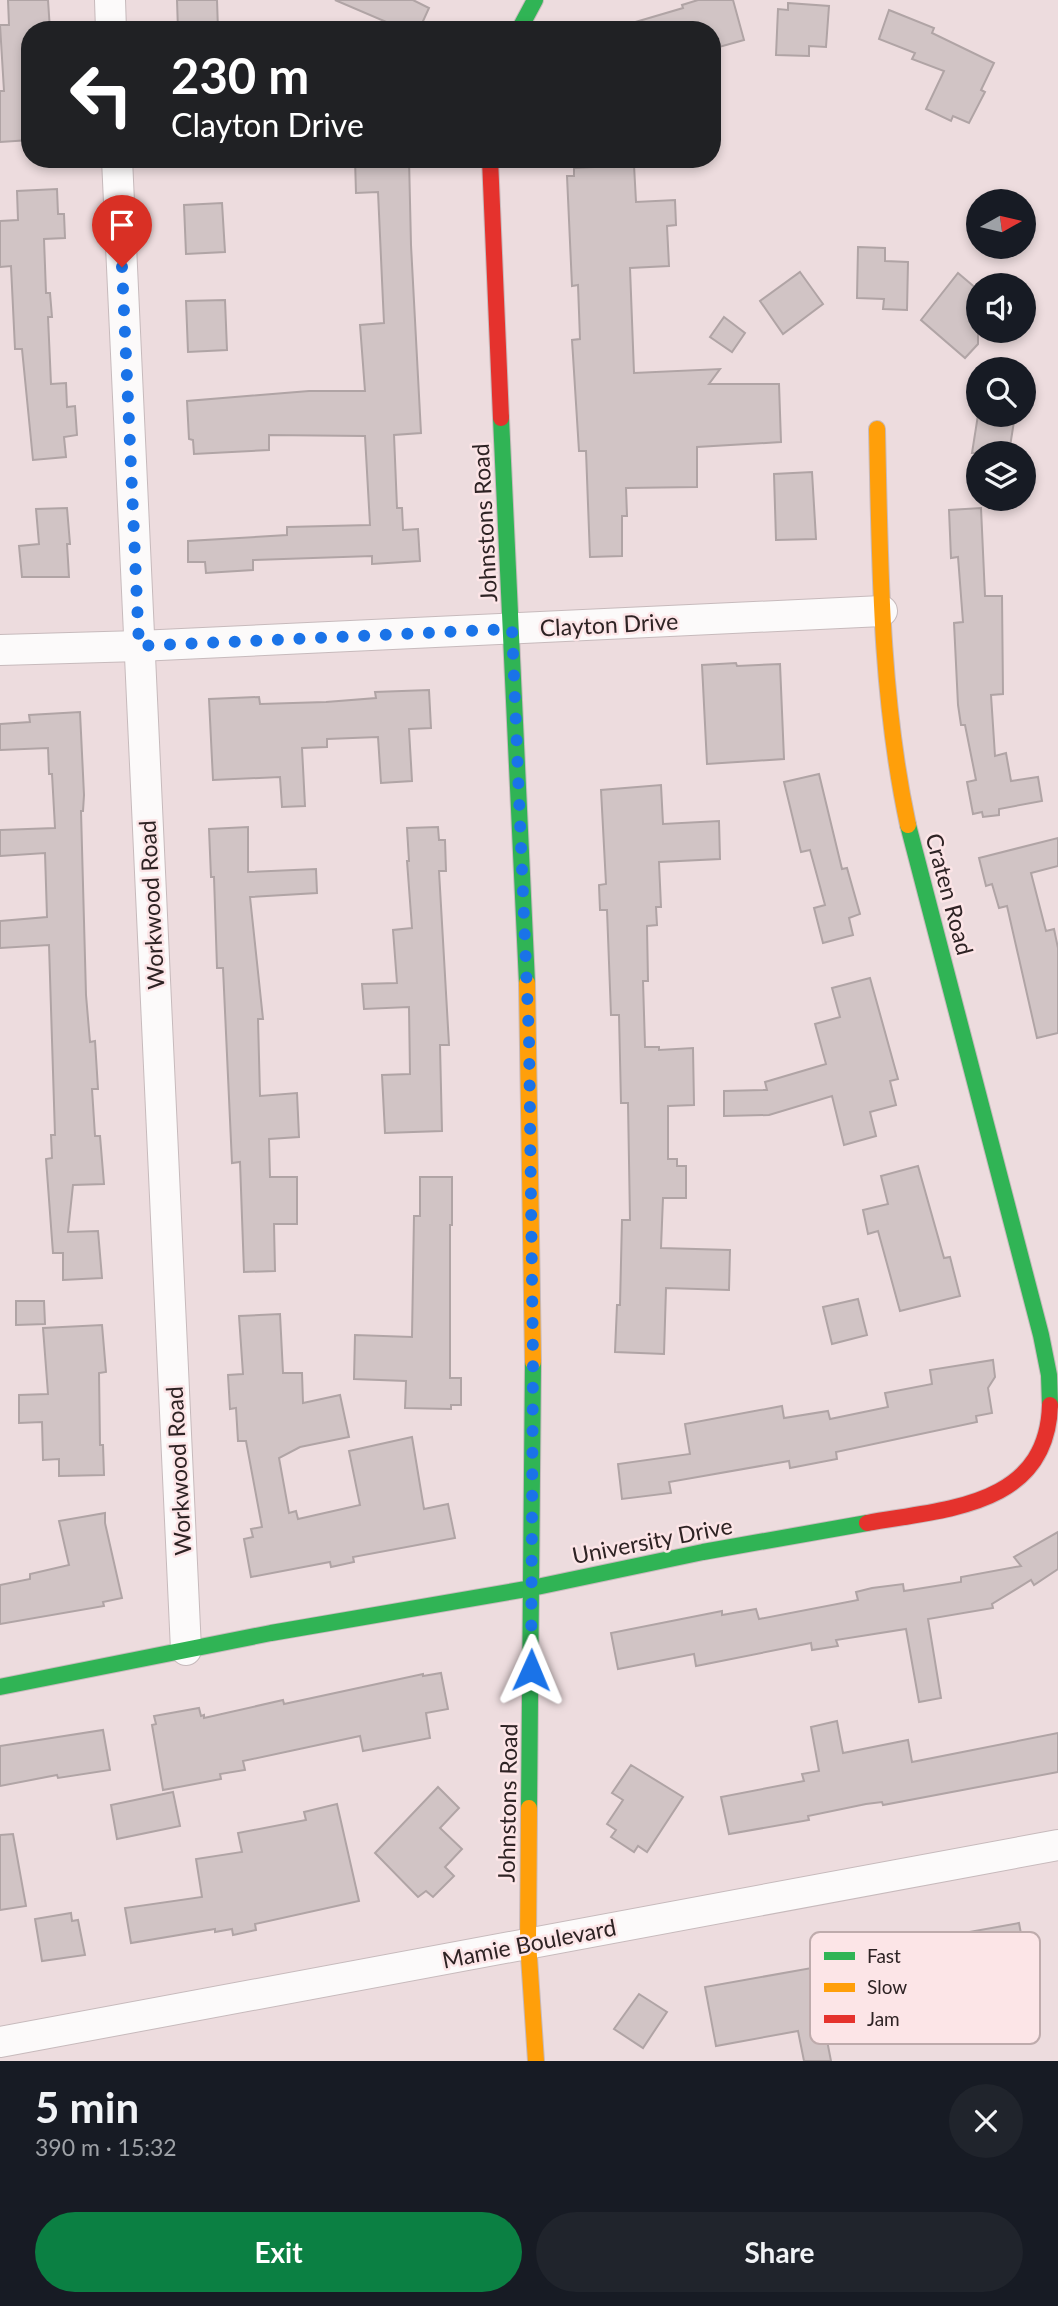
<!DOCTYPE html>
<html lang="en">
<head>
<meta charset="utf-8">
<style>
	:root { --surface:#171b24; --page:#20242c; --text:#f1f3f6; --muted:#9ea1a6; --accent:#0b8043 }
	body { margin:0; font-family:Lato,sans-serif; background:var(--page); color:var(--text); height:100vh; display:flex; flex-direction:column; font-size:26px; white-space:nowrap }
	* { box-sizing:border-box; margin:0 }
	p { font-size:23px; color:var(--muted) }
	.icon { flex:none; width:38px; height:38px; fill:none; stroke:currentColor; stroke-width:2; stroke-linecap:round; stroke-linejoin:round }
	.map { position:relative; height:2061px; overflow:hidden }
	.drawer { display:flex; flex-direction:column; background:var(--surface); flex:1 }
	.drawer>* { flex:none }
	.hud { position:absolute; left:21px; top:21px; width:700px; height:147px; border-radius:28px; box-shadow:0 4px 10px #0003; background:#202124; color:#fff; overflow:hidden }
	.needle { width:46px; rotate:82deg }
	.fabs { position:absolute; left:966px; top:189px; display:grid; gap:14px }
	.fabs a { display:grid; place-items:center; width:70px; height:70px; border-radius:50%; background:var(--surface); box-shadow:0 4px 10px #0003; font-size:35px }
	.pin { position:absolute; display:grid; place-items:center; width:60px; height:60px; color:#fff; margin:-72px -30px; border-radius:50% 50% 50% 0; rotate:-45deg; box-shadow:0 0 7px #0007 }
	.pin .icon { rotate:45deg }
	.me { position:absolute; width:77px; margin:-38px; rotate:1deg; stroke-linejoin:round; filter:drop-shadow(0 0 5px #0008) }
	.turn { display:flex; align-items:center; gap:24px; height:147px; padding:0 35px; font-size:32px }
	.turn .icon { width:91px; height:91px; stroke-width:2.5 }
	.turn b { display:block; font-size:49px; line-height:60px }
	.round { display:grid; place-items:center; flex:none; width:74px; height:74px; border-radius:37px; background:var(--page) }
	.head { display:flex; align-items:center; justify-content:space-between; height:119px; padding:0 35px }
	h1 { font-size:42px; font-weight:700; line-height:52px }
	.action { display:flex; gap:14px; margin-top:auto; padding:14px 35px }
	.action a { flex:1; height:80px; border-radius:42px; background:var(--accent); color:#fff; font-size:28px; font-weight:700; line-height:80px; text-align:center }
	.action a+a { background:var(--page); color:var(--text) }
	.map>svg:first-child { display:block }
	.building { fill:#d1c4c5; stroke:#b0a4a5; stroke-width:2 }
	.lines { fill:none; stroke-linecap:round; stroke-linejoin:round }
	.street-casing { stroke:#c7babc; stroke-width:32 }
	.fast-casing { stroke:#c7babc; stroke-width:18 }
	.slow-casing { stroke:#c7babc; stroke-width:18 }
	.jam-casing { stroke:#c7babc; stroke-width:18 }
	.street { stroke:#fcfafa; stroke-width:30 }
	.fast { stroke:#30b455; stroke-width:16 }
	.slow { stroke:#ff9f0a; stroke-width:16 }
	.jam { stroke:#e5322d; stroke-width:16 }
	.route { stroke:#1a73e8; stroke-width:12; stroke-dasharray:0 21.6 }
	.labels { text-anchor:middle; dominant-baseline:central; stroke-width:5; stroke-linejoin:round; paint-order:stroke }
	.street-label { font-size:23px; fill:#2e2324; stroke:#fce5e7 }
	.key { fill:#fce5e7; stroke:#beabac; stroke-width:2 }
	.key-label { font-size:19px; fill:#2e2324 }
</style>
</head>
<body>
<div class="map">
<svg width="1058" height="2061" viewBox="0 0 1058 2061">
	<rect width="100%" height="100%" fill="#eddcde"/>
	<g class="building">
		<polygon points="8,0 48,0 50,30 30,30 30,140 0,142 0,91 4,91 0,25 9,25"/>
		<polygon points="177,0 217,0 218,30 178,30"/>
		<polygon points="335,0 413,0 429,8 419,30 405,30"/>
		<polygon points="698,0 733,0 744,40 712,49 712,30 633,30 632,23 683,8 682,5"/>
		<polygon points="788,3 829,6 826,47 809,46 809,56 776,55 778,9 788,10"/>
		<polygon points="889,10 934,28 932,33 994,63 981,90 985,92 969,123 953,116 951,121 926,109 944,71 912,59 915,53 879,39"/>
		<polygon points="355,159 409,159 411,245 421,433 394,435 397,508 402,508 403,530 418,529 420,561 372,564 372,556 253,560 253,570 206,573 205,562 188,562 188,541 287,535 287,527 370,525 365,436 269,435 269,450 194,454 193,440 189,439 187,401 309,391 365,391 360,325 384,323 383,302 378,192 356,193"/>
		<polygon points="634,165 636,202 675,200 676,225 667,226 669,266 630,268 634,373 720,369 709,384 779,384 781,442 697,447 697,487 626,488 627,516 622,516 622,556 590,557 586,451 579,451 572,340 580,339 578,285 572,286 567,176 574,176 574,168"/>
		<polygon points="57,189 58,214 64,214 65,238 44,239 46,293 50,293 52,317 48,317 51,384 66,383 67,407 75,406 77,435 64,437 66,457 33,460 22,349 15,349 11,266 0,267 0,221 18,220 17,191"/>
		<polygon points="222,203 225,252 186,254 184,205"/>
		<polygon points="858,247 885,248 885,261 908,262 907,310 883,309 884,299 857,298"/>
		<polygon points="800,272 823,304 783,334 760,301"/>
		<polygon points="958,273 978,290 978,344 965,358 921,320"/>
		<polygon points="225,300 227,350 188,352 186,301"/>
		<polygon points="724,317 745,333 732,352 710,337"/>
		<polygon points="978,415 1015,415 1009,453 972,453"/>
		<polygon points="812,472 816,539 776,540 774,474"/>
		<polygon points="67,508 70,544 67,544 69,577 22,577 19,546 39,544 36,509"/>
		<polygon points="981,508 985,596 1002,596 1003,694 991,695 995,756 1006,753 1011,781 1038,777 1042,801 999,809 999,815 983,817 982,812 973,814 967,782 976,780 965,725 961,725 958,705 954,623 963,622 958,557 951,558 949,510"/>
		<polygon points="736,663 737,666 780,664 784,759 707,764 702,665"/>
		<polygon points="429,690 431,728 409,729 412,781 381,783 378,737 327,739 327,747 302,748 305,806 282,807 280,777 213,780 209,699 259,697 260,704 326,702 376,698 375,692"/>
		<polygon points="80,712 84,795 83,811 81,811 86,995 90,1042 95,1041 98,1089 92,1089 95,1136 100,1136 104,1184 73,1185 68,1232 98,1231 102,1278 63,1280 63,1253 53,1253 46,1159 52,1158 51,1135 55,1135 49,945 0,948 0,921 47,917 45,853 0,856 0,830 55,828 52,774 49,774 48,748 0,750 0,724 30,722 29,715"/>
		<polygon points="819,774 842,869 847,868 860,914 849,918 853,935 823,943 814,908 825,905 810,850 801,852 784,782"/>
		<polygon points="661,785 663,824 719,821 720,859 659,862 661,907 656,907 657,925 647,926 648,981 643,981 645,1047 659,1047 659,1050 693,1048 694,1105 668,1106 668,1159 677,1159 677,1166 686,1166 686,1198 663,1198 661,1248 730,1250 729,1290 666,1288 664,1354 615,1352 617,1305 620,1305 622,1220 630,1220 628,1103 621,1103 619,1015 611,1015 607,910 600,910 599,885 606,884 601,790"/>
		<polygon points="248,827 248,872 316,869 317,893 250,897 263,1019 258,1019 260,1096 297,1093 299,1137 269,1139 270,1177 297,1177 297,1224 274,1224 275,1271 244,1272 240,1162 232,1163 223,968 217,968 214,877 211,877 209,829"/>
		<polygon points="438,827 439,840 445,840 446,871 439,871 449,1045 440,1045 442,1131 385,1133 382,1075 410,1074 409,1007 364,1009 362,984 397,983 393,930 412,928 407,861 409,861 407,828"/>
		<polygon points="1058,838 1058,866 1031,873 1046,931 1054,929 1058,948 1058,1033 1037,1038 1007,906 999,908 992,884 986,886 979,858"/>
		<polygon points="870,978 898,1079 890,1081 896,1105 870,1112 876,1136 844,1145 832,1096 769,1115 724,1116 724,1091 767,1090 765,1082 826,1064 815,1024 840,1017 832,988"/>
		<polygon points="918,1166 944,1258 950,1257 960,1296 900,1311 878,1231 868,1234 863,1210 888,1204 881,1176"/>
		<polygon points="420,1177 452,1177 452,1225 450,1225 450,1378 461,1378 461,1405 451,1405 451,1409 405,1408 406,1381 354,1379 355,1335 412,1337 414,1216 420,1216"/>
		<polygon points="858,1299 867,1335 832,1344 823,1307"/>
		<polygon points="16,1301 44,1301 45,1324 16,1325"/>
		<polygon points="280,1314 283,1373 302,1373 303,1403 340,1395 349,1437 300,1447 279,1458 289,1513 296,1511 298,1519 360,1505 349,1451 412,1437 424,1509 448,1504 455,1538 353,1557 354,1562 331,1567 330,1562 251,1577 244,1539 253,1537 251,1529 262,1527 246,1441 238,1441 236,1408 230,1409 228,1375 243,1374 239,1316"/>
		<polygon points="102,1325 106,1372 99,1373 100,1445 103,1445 104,1475 59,1476 59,1459 43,1460 42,1422 19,1423 19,1395 48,1394 43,1328"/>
		<polygon points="993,1360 995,1377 988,1388 992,1413 976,1416 977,1422 836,1452 837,1459 790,1468 789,1461 669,1482 671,1493 622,1499 618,1464 690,1454 685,1424 782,1406 784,1418 828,1411 830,1419 888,1407 885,1393 932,1384 930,1370"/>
		<polygon points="105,1513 105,1523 122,1598 103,1602 104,1606 0,1624 0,1585 30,1579 30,1574 69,1565 59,1521"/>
		<polygon points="1058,1532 1058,1569 1034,1585 1031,1580 992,1604 993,1608 928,1619 941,1698 919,1702 906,1629 836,1640 838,1646 812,1650 811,1643 696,1666 694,1654 618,1669 611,1633 722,1611 722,1615 756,1609 759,1619 858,1600 856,1592 872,1588 903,1584 904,1591 961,1582 961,1577 1021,1566 1014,1557"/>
		<polygon points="441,1673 448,1709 426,1713 430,1738 363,1751 360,1736 243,1761 245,1770 220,1774 221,1779 163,1790 152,1725 156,1724 154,1716 199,1708 201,1716 204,1715 204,1718 283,1700 284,1704 423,1674 423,1676"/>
		<polygon points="837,1721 843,1753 908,1740 912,1762 1058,1733 1058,1772 883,1805 882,1802 866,1804 808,1816 809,1820 729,1834 721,1797 804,1781 802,1774 819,1771 811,1727"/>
		<polygon points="103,1730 110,1770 58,1778 57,1775 0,1786 0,1746"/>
		<polygon points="631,1765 683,1797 647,1852 638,1846 634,1852 611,1837 616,1830 607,1824 623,1800 612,1793"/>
		<polygon points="438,1787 459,1808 440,1828 462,1849 445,1867 454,1876 433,1897 426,1891 418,1897 375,1853"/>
		<polygon points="173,1792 180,1826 117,1839 111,1805"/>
		<polygon points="337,1804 359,1901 255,1924 256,1930 233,1935 232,1929 215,1932 215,1929 131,1943 125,1908 202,1897 196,1859 242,1852 238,1833 306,1820 304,1812"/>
		<polygon points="13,1834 26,1906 0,1910 0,1835"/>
		<polygon points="71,1913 72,1921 78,1920 85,1955 42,1961 35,1919"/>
		<polygon points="1019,1923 1036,2014 993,2022 986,1987 983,1987 979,1965 914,1976 915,1981 906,1983 908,1992 835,2006 837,2017 823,2020 831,2061 804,2061 798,2031 716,2046 705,1987 812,1968 812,1966 877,1955 876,1946 919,1938 935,1937 936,1938"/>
		<polygon points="639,1994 667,2012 643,2048 614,2029"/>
	</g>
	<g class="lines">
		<g class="street-casing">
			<g id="street">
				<polyline points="110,0 111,30"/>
				<polyline points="117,159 186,1650"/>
				<polyline points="0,650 139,646 882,611"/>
				<polyline points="0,2042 1058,1845"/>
			</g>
		</g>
		<g class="fast-casing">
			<g id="fast">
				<polyline points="519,30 535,0"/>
				<polyline points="501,418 527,983"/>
				<polyline points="908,825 1041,1335 1049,1375 1050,1405"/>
				<polyline points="0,1687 271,1633 532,1588 703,1552 867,1523"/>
				<polyline points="529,1808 533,1362"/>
			</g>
		</g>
		<g class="slow-casing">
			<g id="slow">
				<path d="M877,429C880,561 880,695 908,825"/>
				<polyline points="527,983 533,1362"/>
				<polyline points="529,1808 528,1942 536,2061"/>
			</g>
		</g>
		<g class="jam-casing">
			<g id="jam">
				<polyline points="490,159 501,418"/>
				<path d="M867,1523C943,1509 1047,1508 1050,1405"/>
			</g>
		</g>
		<use href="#street" class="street"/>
		<use href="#fast" class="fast"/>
		<use href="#slow" class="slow"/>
		<use href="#jam" class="jam"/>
	</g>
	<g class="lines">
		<polyline class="route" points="122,267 139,646 512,629 529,1038 533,1360 531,1670"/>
	</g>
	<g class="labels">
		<g class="street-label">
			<text transform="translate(484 523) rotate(-93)">Johnstons Road</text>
			<text transform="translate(609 624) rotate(-3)">Clayton Drive</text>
			<text transform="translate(950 894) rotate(75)">Craten Road</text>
			<text transform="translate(151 905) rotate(-93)">Workwood Road</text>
			<text transform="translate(178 1471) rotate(-93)">Workwood Road</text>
			<text transform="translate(652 1540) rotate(-11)">University Drive</text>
			<text transform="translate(507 1803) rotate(-89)">Johnstons Road</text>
			<text transform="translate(529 1943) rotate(-11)">Mamie Boulevard</text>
		</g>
	</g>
	<rect x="810" y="1932" width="230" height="112" rx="10" class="key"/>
	<rect x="824" y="1952" width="31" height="8" fill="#30b455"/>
	<rect x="824" y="1983" width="31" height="9" fill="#ff9f0a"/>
	<rect x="824" y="2015" width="31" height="8" fill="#e5322d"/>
	<g class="key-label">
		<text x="867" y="1963">Fast</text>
		<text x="867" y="1994">Slow</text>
		<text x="867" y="2026">Jam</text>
	</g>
</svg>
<div class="fabs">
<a><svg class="needle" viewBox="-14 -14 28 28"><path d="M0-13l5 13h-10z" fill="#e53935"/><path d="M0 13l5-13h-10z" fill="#9ea1a6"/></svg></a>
<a><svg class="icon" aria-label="sound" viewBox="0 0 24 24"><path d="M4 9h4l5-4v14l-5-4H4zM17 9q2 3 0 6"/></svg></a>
<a><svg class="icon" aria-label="search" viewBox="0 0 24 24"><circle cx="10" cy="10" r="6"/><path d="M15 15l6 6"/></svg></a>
<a><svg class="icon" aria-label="layers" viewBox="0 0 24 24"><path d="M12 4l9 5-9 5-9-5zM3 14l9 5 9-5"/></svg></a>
</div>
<div class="pin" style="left:122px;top:267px;background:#d93025"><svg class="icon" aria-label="arrive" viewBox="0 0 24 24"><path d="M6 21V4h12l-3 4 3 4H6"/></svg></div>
<svg class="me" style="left:531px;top:1670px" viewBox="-20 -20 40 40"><path d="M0-17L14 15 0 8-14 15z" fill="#1a73e8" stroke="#fff" stroke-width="4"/></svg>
<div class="hud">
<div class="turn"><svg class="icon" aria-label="left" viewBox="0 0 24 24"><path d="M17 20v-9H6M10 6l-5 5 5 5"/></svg><div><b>230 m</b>Clayton Drive</div></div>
</div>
</div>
<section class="drawer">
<div class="head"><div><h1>5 min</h1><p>390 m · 15:32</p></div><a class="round"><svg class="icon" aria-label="close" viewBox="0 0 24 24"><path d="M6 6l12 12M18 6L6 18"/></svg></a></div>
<div class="action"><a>Exit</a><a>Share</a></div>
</section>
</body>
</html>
